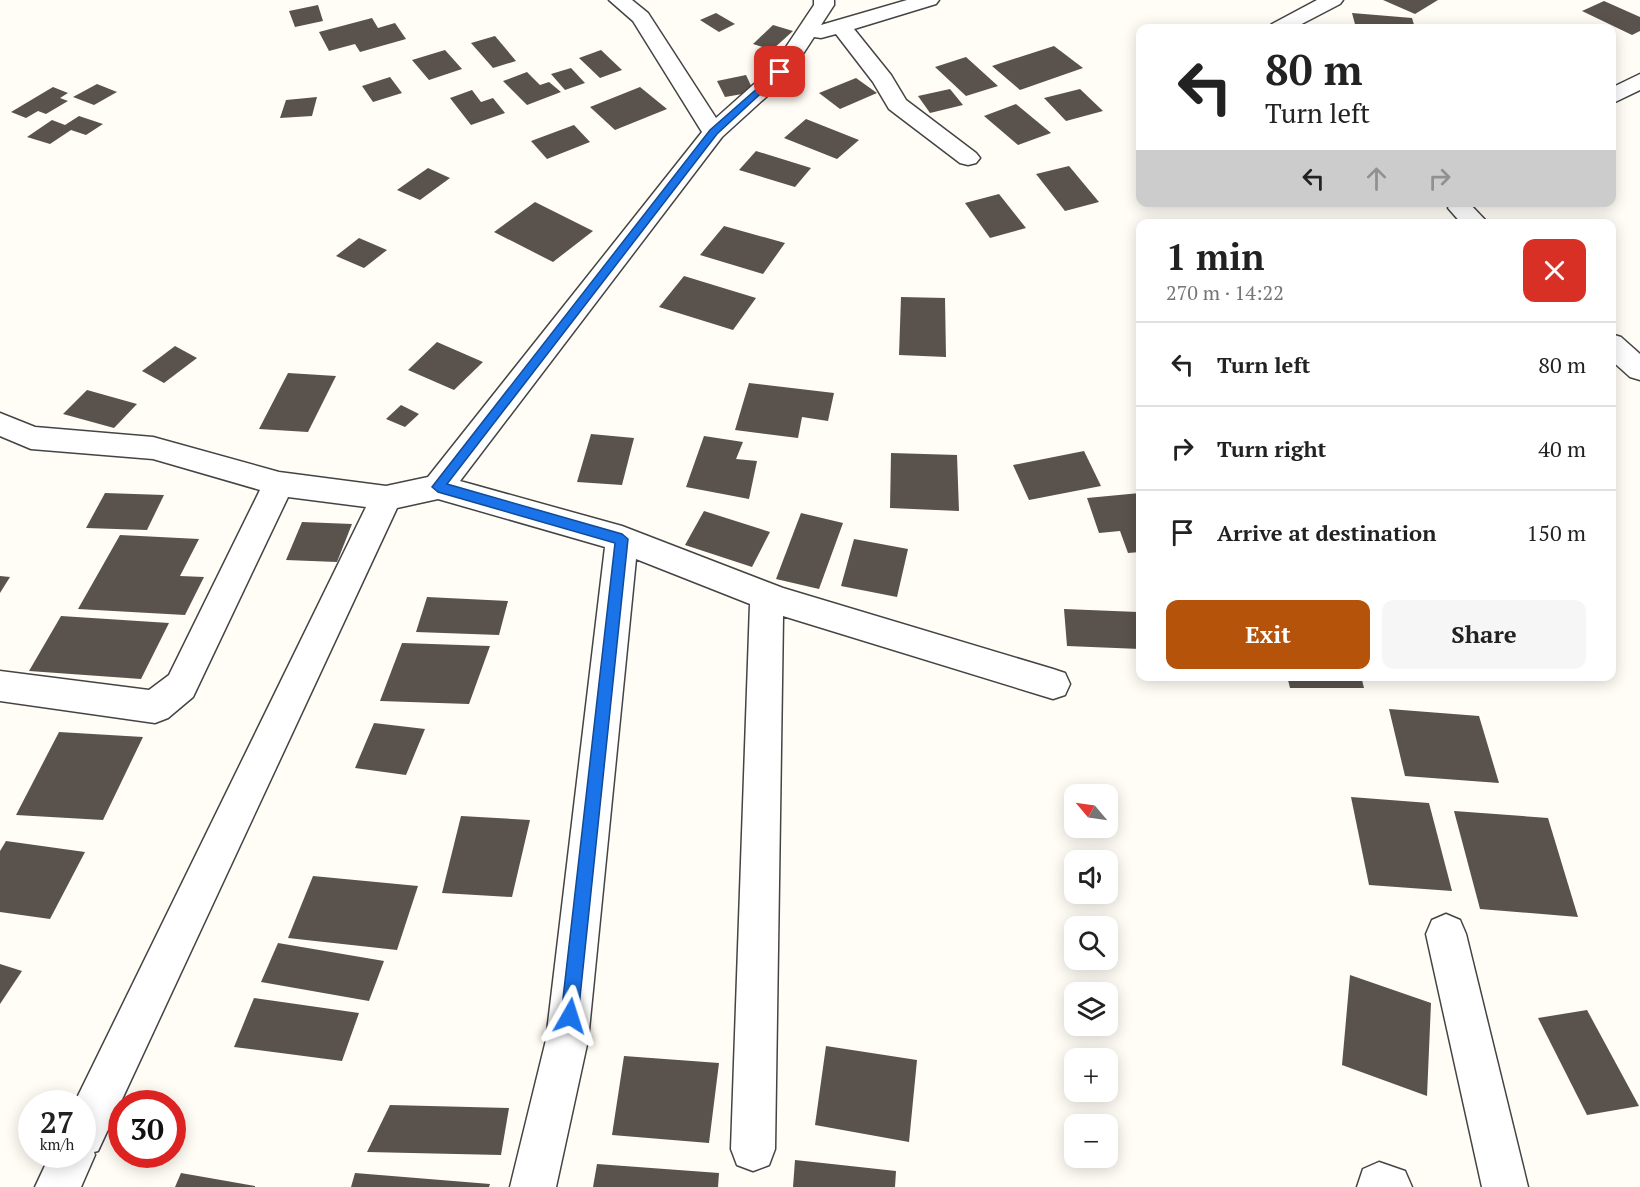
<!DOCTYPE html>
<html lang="en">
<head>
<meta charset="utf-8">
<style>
	:root { --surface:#fff; --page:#f6f6f6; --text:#222; --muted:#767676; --line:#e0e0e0; --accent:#b45309 }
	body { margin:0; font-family:"PT Serif",serif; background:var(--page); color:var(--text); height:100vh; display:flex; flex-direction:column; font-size:22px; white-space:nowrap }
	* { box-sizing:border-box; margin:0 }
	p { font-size:20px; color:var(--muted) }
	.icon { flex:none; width:33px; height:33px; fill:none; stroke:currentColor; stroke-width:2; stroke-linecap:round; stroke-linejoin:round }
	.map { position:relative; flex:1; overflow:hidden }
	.side { position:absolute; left:1136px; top:219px; width:480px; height:462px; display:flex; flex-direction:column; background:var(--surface); border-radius:12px; box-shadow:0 3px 15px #0003 }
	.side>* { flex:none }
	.guide { position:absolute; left:1136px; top:24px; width:480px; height:183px; border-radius:12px; box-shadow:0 3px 15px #0003; background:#fff; color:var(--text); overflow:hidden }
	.needle { width:39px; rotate:299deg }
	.tools { position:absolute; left:1064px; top:784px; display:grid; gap:12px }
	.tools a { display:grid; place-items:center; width:54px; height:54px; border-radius:12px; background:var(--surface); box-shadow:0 3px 15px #0003; font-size:30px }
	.speed { position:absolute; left:18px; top:1090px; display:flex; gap:12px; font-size:30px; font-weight:700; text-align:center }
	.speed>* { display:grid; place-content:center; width:78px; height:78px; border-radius:50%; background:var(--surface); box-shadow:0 3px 15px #0003; line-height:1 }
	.speed small { font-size:15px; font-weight:400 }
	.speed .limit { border:9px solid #d22; background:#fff; color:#111 }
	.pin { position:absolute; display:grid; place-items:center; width:51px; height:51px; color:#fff; margin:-26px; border-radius:12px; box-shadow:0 3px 9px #0006 }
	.me { position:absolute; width:66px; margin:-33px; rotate:6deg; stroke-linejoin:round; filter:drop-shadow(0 0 4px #0008) }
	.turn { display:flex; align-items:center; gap:21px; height:126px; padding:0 30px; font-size:27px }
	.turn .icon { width:78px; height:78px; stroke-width:2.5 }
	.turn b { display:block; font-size:42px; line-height:51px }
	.lanes { display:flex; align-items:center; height:57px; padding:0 30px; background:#0003; justify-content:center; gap:30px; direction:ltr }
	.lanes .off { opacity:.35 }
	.round { display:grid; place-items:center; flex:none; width:63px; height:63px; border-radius:12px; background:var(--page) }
	.summary { display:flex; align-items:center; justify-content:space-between; height:102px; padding:0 30px }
	h1 { font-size:36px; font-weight:700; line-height:45px }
	.primary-button { display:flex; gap:12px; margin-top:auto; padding:12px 30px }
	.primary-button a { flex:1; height:69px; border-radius:12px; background:var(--accent); color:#fff; font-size:24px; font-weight:700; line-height:69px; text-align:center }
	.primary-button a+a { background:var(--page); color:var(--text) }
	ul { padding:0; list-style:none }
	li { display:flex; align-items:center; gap:18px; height:84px; padding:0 30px; border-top:2px solid var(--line) }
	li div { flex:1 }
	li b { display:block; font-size:22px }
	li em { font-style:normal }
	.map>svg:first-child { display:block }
	.building { fill:#5a524d }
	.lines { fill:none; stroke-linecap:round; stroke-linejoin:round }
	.street-casing { stroke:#444; stroke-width:3 }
	.street { fill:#fff; fill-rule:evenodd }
	.route { fill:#1a73e8; stroke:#114b97; stroke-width:1.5 }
</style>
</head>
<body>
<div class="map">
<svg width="1640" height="1187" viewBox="0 0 1640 1187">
	<rect width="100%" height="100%" fill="#fffdf5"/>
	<g class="building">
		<polygon points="1383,0 1438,0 1415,14"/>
		<polygon points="1604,1 1640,17 1640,31 1632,35 1582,11"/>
		<polygon points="318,5 323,21 295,27 289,11"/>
		<polygon points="716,13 735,24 719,32 700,20"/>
		<polygon points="1352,13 1412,18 1415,28 1356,28"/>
		<polygon points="372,18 378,28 395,23 406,39 360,52 355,44 329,51 319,32"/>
		<polygon points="773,25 793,31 772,50 753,44"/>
		<polygon points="495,36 516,61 493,68 471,43"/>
		<polygon points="1054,46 1083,68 1020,90 992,66"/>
		<polygon points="445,50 462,69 429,80 412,60"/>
		<polygon points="601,50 622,70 600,78 579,58"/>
		<polygon points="966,57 998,86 966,96 935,67"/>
		<polygon points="571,68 585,83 565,90 551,74"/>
		<polygon points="527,72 540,85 549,82 561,92 527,105 503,81"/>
		<polygon points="746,75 754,92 725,97 717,81"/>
		<polygon points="390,77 402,93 373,102 362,86"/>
		<polygon points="856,78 877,93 840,109 819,93"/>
		<polygon points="97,84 117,92 94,105 73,97"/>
		<polygon points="53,87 68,93 60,98 68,101 46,114 38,111 26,118 11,112"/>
		<polygon points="640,87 667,109 615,130 590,107"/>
		<polygon points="950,89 963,105 930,113 918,96"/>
		<polygon points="1080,89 1103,111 1066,121 1044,98"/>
		<polygon points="472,90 481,102 493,98 505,113 471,125 450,98"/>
		<polygon points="317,97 312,116 280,118 286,100"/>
		<polygon points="1016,104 1051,133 1018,145 984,116"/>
		<polygon points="79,116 103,124 86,135 71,130 50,144 27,137 52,120 65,125"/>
		<polygon points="806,119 859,140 837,159 784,138"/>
		<polygon points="574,125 590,142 547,159 531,141"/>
		<polygon points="756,151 811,168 795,187 739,170"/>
		<polygon points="1069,166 1099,202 1065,211 1036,174"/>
		<polygon points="428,168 450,178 420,200 397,190"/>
		<polygon points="999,194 1026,228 990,238 965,203"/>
		<polygon points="535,202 593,231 553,262 494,232"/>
		<polygon points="724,226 785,243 763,274 700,255"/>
		<polygon points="359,238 387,250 364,268 336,256"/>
		<polygon points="684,276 756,298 733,330 659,307"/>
		<polygon points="901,297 945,298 946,357 899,355"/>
		<polygon points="437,342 483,362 454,390 408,370"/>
		<polygon points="175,346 197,358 164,383 142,371"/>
		<polygon points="288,373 336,376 308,432 259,429"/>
		<polygon points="749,383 834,393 828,421 802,417 798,438 735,430"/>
		<polygon points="87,390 137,404 114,428 63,414"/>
		<polygon points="401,405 419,414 405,427 386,419"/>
		<polygon points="591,434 634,438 622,485 577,482"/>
		<polygon points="704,436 743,442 736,459 757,461 749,499 686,487"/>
		<polygon points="1084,451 1101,486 1029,500 1013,465"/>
		<polygon points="891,453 957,455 959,511 890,508"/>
		<polygon points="105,493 164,495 147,530 86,528"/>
		<polygon points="1140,493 1140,552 1128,553 1120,531 1099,533 1087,498"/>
		<polygon points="704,511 770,532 752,567 685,545"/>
		<polygon points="801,513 843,523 819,589 776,579"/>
		<polygon points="302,522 352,524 337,562 286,560"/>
		<polygon points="120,535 199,539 180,576 204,577 185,615 78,609"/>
		<polygon points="854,539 908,549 897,597 841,586"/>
		<polygon points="0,576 10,577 0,593"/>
		<polygon points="427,597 508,601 499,635 416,632"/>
		<polygon points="1064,609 1138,612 1140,649 1067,646"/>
		<polygon points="61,616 169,623 141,679 29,671"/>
		<polygon points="402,643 490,646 469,704 380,701"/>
		<polygon points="1287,676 1361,676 1364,688 1290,688"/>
		<polygon points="1389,709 1479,716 1499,783 1405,776"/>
		<polygon points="374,723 425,729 406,775 355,768"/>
		<polygon points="59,732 143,737 103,820 16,815"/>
		<polygon points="1351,797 1429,803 1452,891 1369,885"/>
		<polygon points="1454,811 1548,818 1578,917 1480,909"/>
		<polygon points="461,816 530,820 512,897 442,893"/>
		<polygon points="6,841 85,852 50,919 0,912 0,851"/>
		<polygon points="313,876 418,886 397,950 288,938"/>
		<polygon points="278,943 384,961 369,1001 261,982"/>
		<polygon points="0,964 22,971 0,1004"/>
		<polygon points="1350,975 1431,1003 1427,1096 1342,1065"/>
		<polygon points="254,998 359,1013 342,1061 234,1047"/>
		<polygon points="1587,1010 1639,1106 1587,1115 1538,1018"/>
		<polygon points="826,1046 917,1060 909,1142 815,1125"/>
		<polygon points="624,1056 719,1063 709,1143 612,1135"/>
		<polygon points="390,1105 509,1108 501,1155 367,1152"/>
		<polygon points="795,1160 896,1171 895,1187 793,1187"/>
		<polygon points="597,1164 719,1173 718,1187 593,1187"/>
		<polygon points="181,1173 255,1186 255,1187 175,1187"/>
		<polygon points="355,1173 490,1184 489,1187 351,1187"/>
	</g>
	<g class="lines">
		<g class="street-casing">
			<g id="street">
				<polygon points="609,0 632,0 648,13 716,118 772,68 814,5 814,0 834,0 834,5 821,25 907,0 939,0 936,4 854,29 891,75 906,100 976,153 980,158 976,163 968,165 960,163 889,109 873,82 836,34 821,38 814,37 788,77 722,137 460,481 622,526 783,588 1053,669 1065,673 1070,684 1065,695 1053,699 783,616 775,1149 769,1165 753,1171 737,1165 731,1149 750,604 636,559 588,1040 556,1187 510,1187 546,1040 605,547 438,499 397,508 98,1151 94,1152 95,1155 81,1187 35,1187 50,1155 82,1155 82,1104 74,1104 366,507 288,497 193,697 168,718 155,723 0,701 0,671 149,690 169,675 260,490 153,459 31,449 0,436 0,413 35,427 153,437 279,472 386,486 428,477 702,132 633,21"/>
				<polygon points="1317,0 1343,0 1340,4 1294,28 1268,28 1272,24"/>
				<polygon points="1640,74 1640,90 1611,104 1611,88"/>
				<polygon points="1451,203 1469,203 1489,224 1462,224 1448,208"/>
				<polygon points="1611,334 1621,337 1640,354 1640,380 1630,377 1611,360"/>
				<polygon points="1446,914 1460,920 1466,934 1528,1187 1482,1187 1426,934 1432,920"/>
				<polygon points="1379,1162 1405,1171 1412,1187 1357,1187 1363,1169"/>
			</g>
		</g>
		<use href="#street" class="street"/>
	</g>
	<polygon class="route" points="777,71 784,72 717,134 447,484 622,534 628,539 578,1016 576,1023 570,1025 564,1023 561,1016 615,543 438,492 432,487 710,130"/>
</svg>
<div class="tools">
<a><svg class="needle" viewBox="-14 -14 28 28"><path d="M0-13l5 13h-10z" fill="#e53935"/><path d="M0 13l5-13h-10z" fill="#767676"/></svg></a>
<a><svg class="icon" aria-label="sound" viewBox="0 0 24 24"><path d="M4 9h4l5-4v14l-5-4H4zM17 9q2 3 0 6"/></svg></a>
<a><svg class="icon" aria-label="search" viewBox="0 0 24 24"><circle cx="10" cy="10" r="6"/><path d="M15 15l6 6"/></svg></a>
<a><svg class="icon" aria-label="layers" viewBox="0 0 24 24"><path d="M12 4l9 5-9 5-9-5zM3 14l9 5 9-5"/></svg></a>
<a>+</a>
<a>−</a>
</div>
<div class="speed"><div>27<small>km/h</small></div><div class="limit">30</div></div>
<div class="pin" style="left:780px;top:72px;background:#d93025"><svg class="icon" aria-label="arrive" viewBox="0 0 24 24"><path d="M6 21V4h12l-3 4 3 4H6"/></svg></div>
<svg class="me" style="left:570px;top:1016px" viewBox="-20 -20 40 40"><path d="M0-17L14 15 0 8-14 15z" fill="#1a73e8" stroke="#fff" stroke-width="4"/></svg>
<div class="guide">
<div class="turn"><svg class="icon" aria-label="left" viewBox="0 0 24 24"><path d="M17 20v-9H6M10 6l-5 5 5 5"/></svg><div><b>80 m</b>Turn left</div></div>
<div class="lanes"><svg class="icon" aria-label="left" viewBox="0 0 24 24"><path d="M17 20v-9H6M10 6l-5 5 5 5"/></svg><svg class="icon off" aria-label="ahead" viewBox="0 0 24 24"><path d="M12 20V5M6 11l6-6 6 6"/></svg><svg class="icon off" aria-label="right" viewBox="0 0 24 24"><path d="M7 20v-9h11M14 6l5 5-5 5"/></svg></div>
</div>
<section class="side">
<div class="summary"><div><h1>1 min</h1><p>270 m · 14:22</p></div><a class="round" style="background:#d93025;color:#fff"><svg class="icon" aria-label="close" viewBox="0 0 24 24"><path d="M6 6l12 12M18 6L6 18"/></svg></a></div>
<ul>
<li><svg class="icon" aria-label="left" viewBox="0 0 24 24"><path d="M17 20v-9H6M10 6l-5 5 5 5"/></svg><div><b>Turn left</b></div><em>80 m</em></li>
<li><svg class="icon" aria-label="right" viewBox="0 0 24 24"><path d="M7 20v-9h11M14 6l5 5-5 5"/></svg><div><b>Turn right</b></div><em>40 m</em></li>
<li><svg class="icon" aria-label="arrive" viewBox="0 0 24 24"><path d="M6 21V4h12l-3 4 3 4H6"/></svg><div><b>Arrive at destination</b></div><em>150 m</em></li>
</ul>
<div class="primary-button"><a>Exit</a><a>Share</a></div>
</section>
</div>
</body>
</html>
